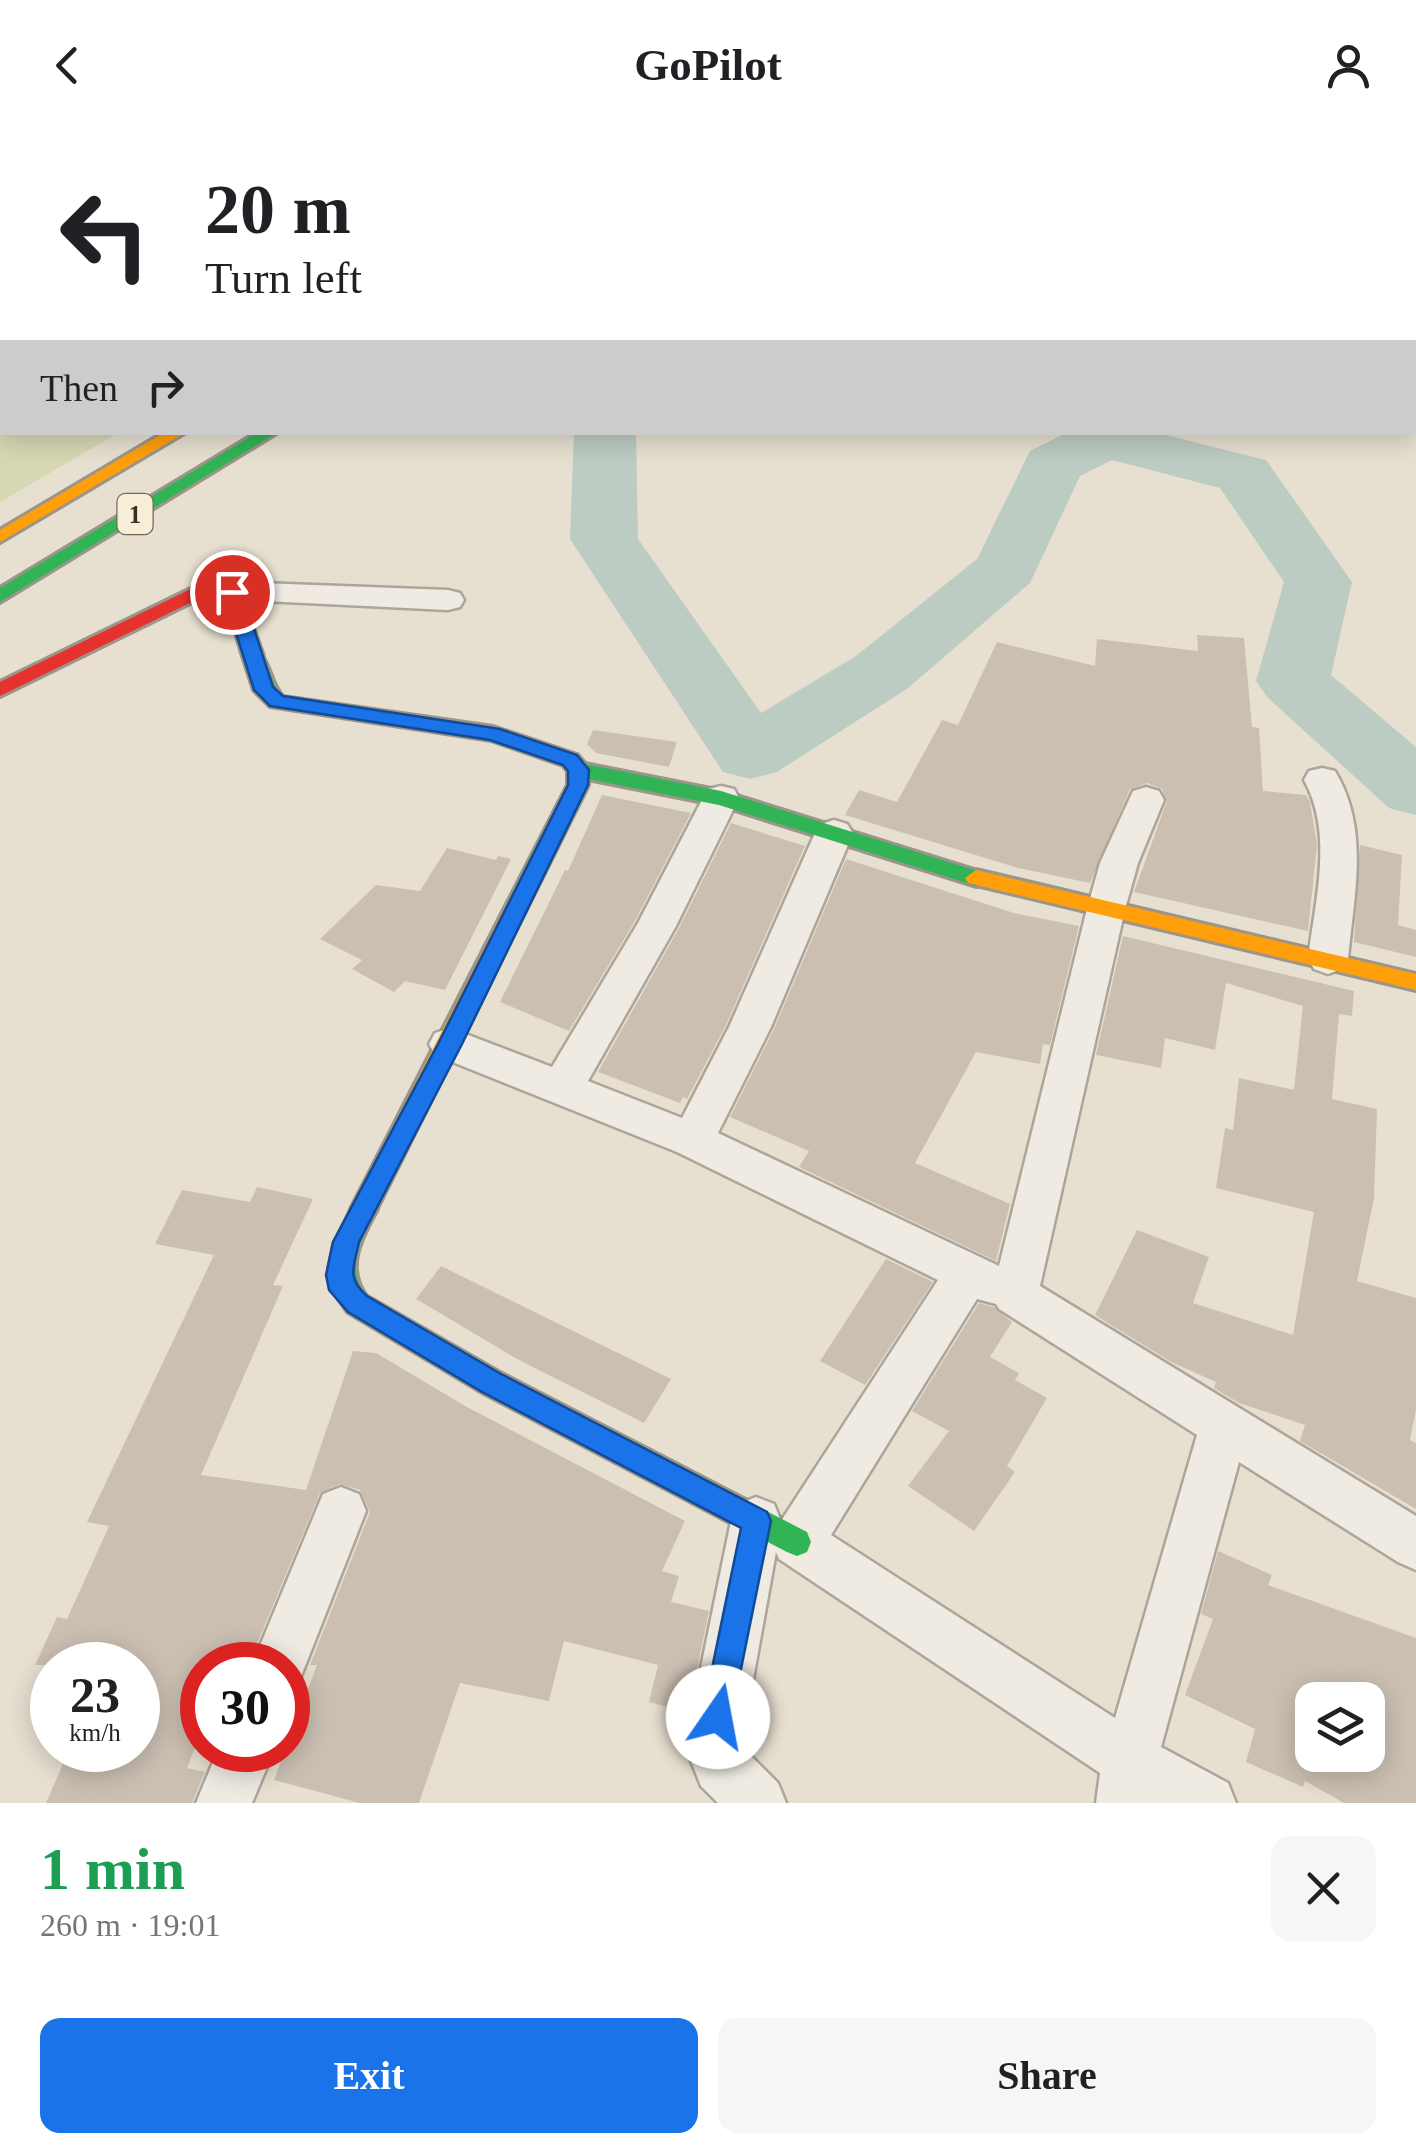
<!DOCTYPE html>
<html lang="en">
<head>
<meta charset="utf-8">
<style>
	:root { --surface:#fff; --page:#f6f6f6; --text:#202124; --muted:#757577; --accent:#1a73e8 }
	body { margin:0; font-family:"Times New Roman",serif; background:var(--page); color:var(--text); height:100vh; display:flex; flex-direction:column; font-size:38px; white-space:nowrap }
	* { box-sizing:border-box; margin:0 }
	p { font-size:32px; color:var(--muted) }
	.icon { flex:none; width:55px; height:55px; fill:none; stroke:currentColor; stroke-width:2; stroke-linecap:round; stroke-linejoin:round }
	.map { position:relative; height:1673px; overflow:hidden }
	.panel { display:flex; flex-direction:column; background:var(--surface); flex:1 }
	.panel>* { flex:none }
	.hud { position:absolute; left:0px; top:0px; width:1418px; height:305px; box-shadow:0 5px 25px #0003; background:#fff; color:var(--text); overflow:hidden }
	.fabs { position:absolute; left:1295px; top:1552px; display:grid; gap:20px }
	.fabs a { display:grid; place-items:center; width:90px; height:90px; border-radius:20px; background:var(--surface); box-shadow:0 5px 25px #0003; font-size:50px }
	.speed { position:absolute; left:30px; top:1512px; display:flex; gap:20px; font-size:50px; font-weight:700; text-align:center }
	.speed>* { display:grid; place-content:center; width:130px; height:130px; border-radius:50%; background:var(--surface); box-shadow:0 5px 25px #0003; line-height:1 }
	.speed small { font-size:25px; font-weight:400 }
	.speed .limit { border:15px solid #d22; background:#fff; color:#111 }
	.pin { position:absolute; display:grid; place-items:center; width:85px; height:85px; color:#fff; margin:-42px; border:5px solid #fff; border-radius:50%; box-shadow:0 2px 10px #0007 }
	.me { position:absolute; width:110px; margin:-55px; rotate:12deg; stroke-linejoin:round; filter:drop-shadow(0 0 8px #0008) }
	.turn { display:flex; align-items:center; gap:35px; height:210px; padding:0 40px; font-size:45px }
	.turn .icon { width:130px; height:130px; stroke-width:2.5 }
	.turn b { display:block; font-size:70px; line-height:85px }
	.then { display:flex; align-items:center; height:95px; padding:0 40px; background:#0003; gap:20px; font-size:38px }
	.round { display:grid; place-items:center; flex:none; width:105px; height:105px; border-radius:20px; background:var(--page) }
	.head { display:flex; align-items:center; justify-content:space-between; height:170px; padding:0 40px }
	h1 { font-size:60px; font-weight:700; line-height:75px; color:#1e9e55 }
	.primary-button { display:flex; gap:20px; margin-top:auto; padding:20px 40px }
	.primary-button a { flex:1; height:115px; border-radius:20px; background:var(--accent); color:#fff; font-size:40px; font-weight:700; line-height:115px; text-align:center }
	.primary-button a+a { background:var(--page); color:var(--text) }
	header { display:flex; justify-content:space-between; align-items:center; height:130px; padding:0 40px; background:var(--surface); font-size:45px; font-weight:700 }
	.map>svg:first-child { display:block }
	.green { fill:#d6d7b3 }
	.lines { fill:none; stroke-linecap:round; stroke-linejoin:round }
	.river { fill:#bcccc2; fill-rule:evenodd }
	.building { fill:#cbbfb2; fill-rule:evenodd }
	.street-casing { stroke:#ada599; stroke-width:5 }
	.fast-casing { stroke:#9c958a; stroke-width:6 }
	.slow-casing { stroke:#9c958a; stroke-width:6 }
	.jam-casing { stroke:#9c958a; stroke-width:6 }
	.street { fill:#efebe3; fill-rule:evenodd }
	.fast { fill:#30b455; fill-rule:evenodd }
	.slow { fill:#ff9f0a; fill-rule:evenodd }
	.jam { fill:#e5322d; fill-rule:evenodd }
	.route { fill:#1a73e8; stroke:#114b97; stroke-width:2.5 }
	.labels { text-anchor:middle; dominant-baseline:central; stroke-width:9; stroke-linejoin:round; paint-order:stroke }
	.shield { fill:#f7eed8; stroke:#756857; stroke-width:2.5 }
	.shield-label { font-size:25px; font-weight:bold; fill:#3d2e20 }
</style>
</head>
<body>
<header><svg class="icon" aria-label="back" viewBox="0 0 24 24"><path d="M15 5l-7 7 7 7"/></svg>GoPilot<svg class="icon" aria-label="person" viewBox="0 0 24 24"><circle cx="12" cy="8" r="4"/><path d="M4 21q1-7 8-7t8 7"/></svg></header>
<div class="map">
<svg width="1416" height="1673" viewBox="0 0 1416 1673">
	<rect width="100%" height="100%" fill="#e7e0d1"/>
	<polygon class="green" points="0,0 263,2 2,2 2,302 118,303 0,372"/>
	<g class="lines">
		<g class="river">
			<rect x="0" y="205" width="2" height="36"/>
			<polygon points="574,302 636,302 638,409 761,583 856,526 977,429 1030,321 1068,302 1154,302 1266,330 1352,452 1331,545 1416,617 1416,685 1389,678 1267,567 1256,551 1284,452 1220,358 1112,330 1080,346 1030,453 908,558 777,642 750,649 723,642 570,409"/>
		</g>
	</g>
	<g class="building">
		<polygon points="1197,505 1244,508 1252,597 1259,598 1263,661 1306,665 1310,672 1317,715 1308,801 1134,762 1167,671 1162,659 1147,653 1130,659 1090,753 1018,738 845,685 859,660 897,672 942,590 958,595 997,512 1095,536 1097,509 1198,521"/>
		<polygon points="593,600 677,612 669,637 596,623 587,614"/>
		<polygon points="602,665 691,683 635,791 569,901 500,872 565,740 568,741"/>
		<polygon points="731,693 805,716 726,895 687,969 683,967 680,973 598,942 679,798"/>
		<polygon points="1360,715 1402,725 1398,795 1416,800 1416,827 1354,812"/>
		<polygon points="447,718 496,730 498,726 511,729 445,860 405,851 394,862 352,839 362,830 320,809 376,755 420,761"/>
		<polygon points="846,729 1014,783 1079,796 1050,915 1043,914 1040,934 976,922 915,1033 1010,1074 996,1131 799,1037 809,1021 730,987 774,899"/>
		<polygon points="1123,806 1354,861 1352,886 1339,884 1332,969 1377,979 1374,1068 1357,1151 1416,1168 1416,1280 1410,1310 1416,1313 1416,1379 1300,1311 1305,1295 1239,1273 1214,1258 1216,1252 1171,1232 1095,1185 1137,1100 1209,1127 1193,1173 1293,1205 1314,1082 1216,1058 1225,998 1233,1000 1239,948 1294,960 1303,876 1226,853 1215,920 1165,908 1161,938 1096,925"/>
		<polygon points="257,1057 313,1069 273,1155 283,1156 201,1345 306,1360 353,1221 376,1223 467,1277 685,1391 662,1441 679,1446 671,1472 709,1481 688,1582 649,1572 658,1535 564,1511 549,1571 460,1553 419,1673 360,1673 274,1650 317,1535 310,1535 370,1382 360,1360 340,1354 320,1363 248,1535 202,1535 202,1600 187,1638 205,1642 192,1673 46,1673 69,1620 138,1620 138,1535 35,1535 57,1487 67,1489 109,1396 87,1392 214,1125 155,1114 182,1060 250,1072"/>
		<polygon points="886,1129 933,1152 865,1255 820,1231"/>
		<polygon points="441,1136 671,1249 644,1293 517,1229 416,1169"/>
		<polygon points="979,1173 994,1177 1012,1192 990,1227 1019,1243 1015,1250 1047,1268 1007,1336 1015,1342 974,1401 908,1356 949,1301 912,1281"/>
		<path d="M1218,1421L1272,1445L1268,1455L1416,1508V1673H1344L1305,1651L1303,1657L1246,1632L1255,1599L1185,1565L1213,1489L1201,1484ZM1312,1570H1368V1625H1312Z"/>
	</g>
	<g class="lines">
		<g class="street-casing">
			<g id="street">
				<polygon points="933,0 957,0 957,2 934,2"/>
				<polygon points="1343,0 1367,0 1367,2 1344,2"/>
				<rect x="1415" y="143" width="1" height="16"/>
				<polygon points="233,452 448,460 460,463 464,470 460,477 448,480 221,469 217,462 221,455"/>
				<path d="M1322,638L1335,641C1370,699 1354,765 1348,829L1342,839L1328,844L1314,839L1308,829C1315,771 1334,704 1304,650L1309,641Z"/>
				<path d="M721,656L734,659L739,668L676,796L588,951L682,988L729,897L815,703L821,694L834,690L847,694L853,703L771,897L718,1003L999,1136L1087,779L1100,733L1133,661L1146,657L1159,661L1164,670L1138,733L1125,779L1040,1156L1416,1386V1440L1398,1432L1239,1332L1161,1617L1228,1653L1236,1673H1096L1100,1643L779,1429L776,1422L741,1616L778,1653L786,1673H718L701,1656L685,1616L731,1391L738,1374L756,1367L774,1374L781,1391L938,1150L677,1022L435,925L429,914L435,903L450,898L552,937L638,793L703,668L708,659ZM977,1169L996,1174L999,1179L1197,1305L1115,1588L831,1405Z"/>
				<polygon points="341,1357 359,1364 366,1381 298,1554 288,1558 288,1535 252,1535 323,1364"/>
				<polygon points="218,1620 274,1620 252,1673 196,1673"/>
			</g>
		</g>
		<g class="fast-casing">
			<g id="fast">
				<polygon points="258,302 278,302 0,472 0,458"/>
				<path d="M253,520C270,526 269,554 283,567L493,597L577,625L585,634L721,661L984,743L987,748L976,756L719,675L578,647L571,645L563,635L491,610L270,576L254,560L243,526Z"/>
				<path d="M364,1069L373,1072L377,1079C362,1107 344,1137 366,1166L502,1244L807,1402L811,1412L807,1422L797,1426L787,1422L482,1262L348,1182L335,1163L329,1139L334,1115L355,1072Z"/>
			</g>
		</g>
		<g class="slow-casing">
			<g id="slow">
				<polygon points="165,302 186,302 0,412 0,400"/>
				<polygon points="578,633 588,640 588,655 373,1086 364,1089 355,1086 351,1079 568,655 568,640"/>
				<polygon points="976,740 1416,844 1416,860 968,753 965,748"/>
			</g>
		</g>
		<g class="jam-casing">
			<polygon id="jam" points="201,454 239,458 263,526 260,530 246,530 243,526 225,467 204,466 0,566 0,552"/>
		</g>
		<use href="#street" class="street"/>
		<use href="#fast" class="fast"/>
		<use href="#slow" class="slow"/>
		<use href="#jam" class="jam"/>
	</g>
	<path class="route" d="M232,457L242,462L273,557L283,566L500,599L577,625L589,640L588,655L462,914L359,1112C354,1137 346,1147 367,1166L501,1244L767,1382L771,1391L729,1598L718,1602L707,1598L702,1587L741,1398L482,1262L348,1182L329,1160L326,1145L333,1112L438,914L568,655V641L563,635L490,610L270,576L254,560L223,462Z"/>
	<g class="labels">
		<rect class="shield" x="117.5" y="364" width="35" height="40" rx="8"/>
		<g class="shield-label">
			<text x="135" y="384">1</text>
		</g>
	</g>
</svg>
<div class="fabs">
<a><svg class="icon" aria-label="layers" viewBox="0 0 24 24"><path d="M12 4l9 5-9 5-9-5zM3 14l9 5 9-5"/></svg></a>
</div>
<div class="speed"><div>23<small>km/h</small></div><div class="limit">30</div></div>
<div class="pin" style="left:232px;top:462px;background:#d93025"><svg class="icon" aria-label="arrive" viewBox="0 0 24 24"><path d="M6 21V4h12l-3 4 3 4H6"/></svg></div>
<svg class="me" style="left:718px;top:1587px" viewBox="-20 -20 40 40"><circle r="19" fill="#fff"/><path d="M0-13L10 11 0 6-10 11z" fill="#1a73e8"/></svg>
<div class="hud">
<div class="turn"><svg class="icon" aria-label="left" viewBox="0 0 24 24"><path d="M17 20v-9H6M10 6l-5 5 5 5"/></svg><div><b>20 m</b>Turn left</div></div>
<div class="then">Then<svg class="icon" aria-label="right" viewBox="0 0 24 24"><path d="M7 20v-9h11M14 6l5 5-5 5"/></svg></div>
</div>
</div>
<section class="panel">
<div class="head"><div><h1>1 min</h1><p>260 m · 19:01</p></div><a class="round"><svg class="icon" aria-label="close" viewBox="0 0 24 24"><path d="M6 6l12 12M18 6L6 18"/></svg></a></div>
<div class="primary-button"><a>Exit</a><a>Share</a></div>
</section>
</body>
</html>
